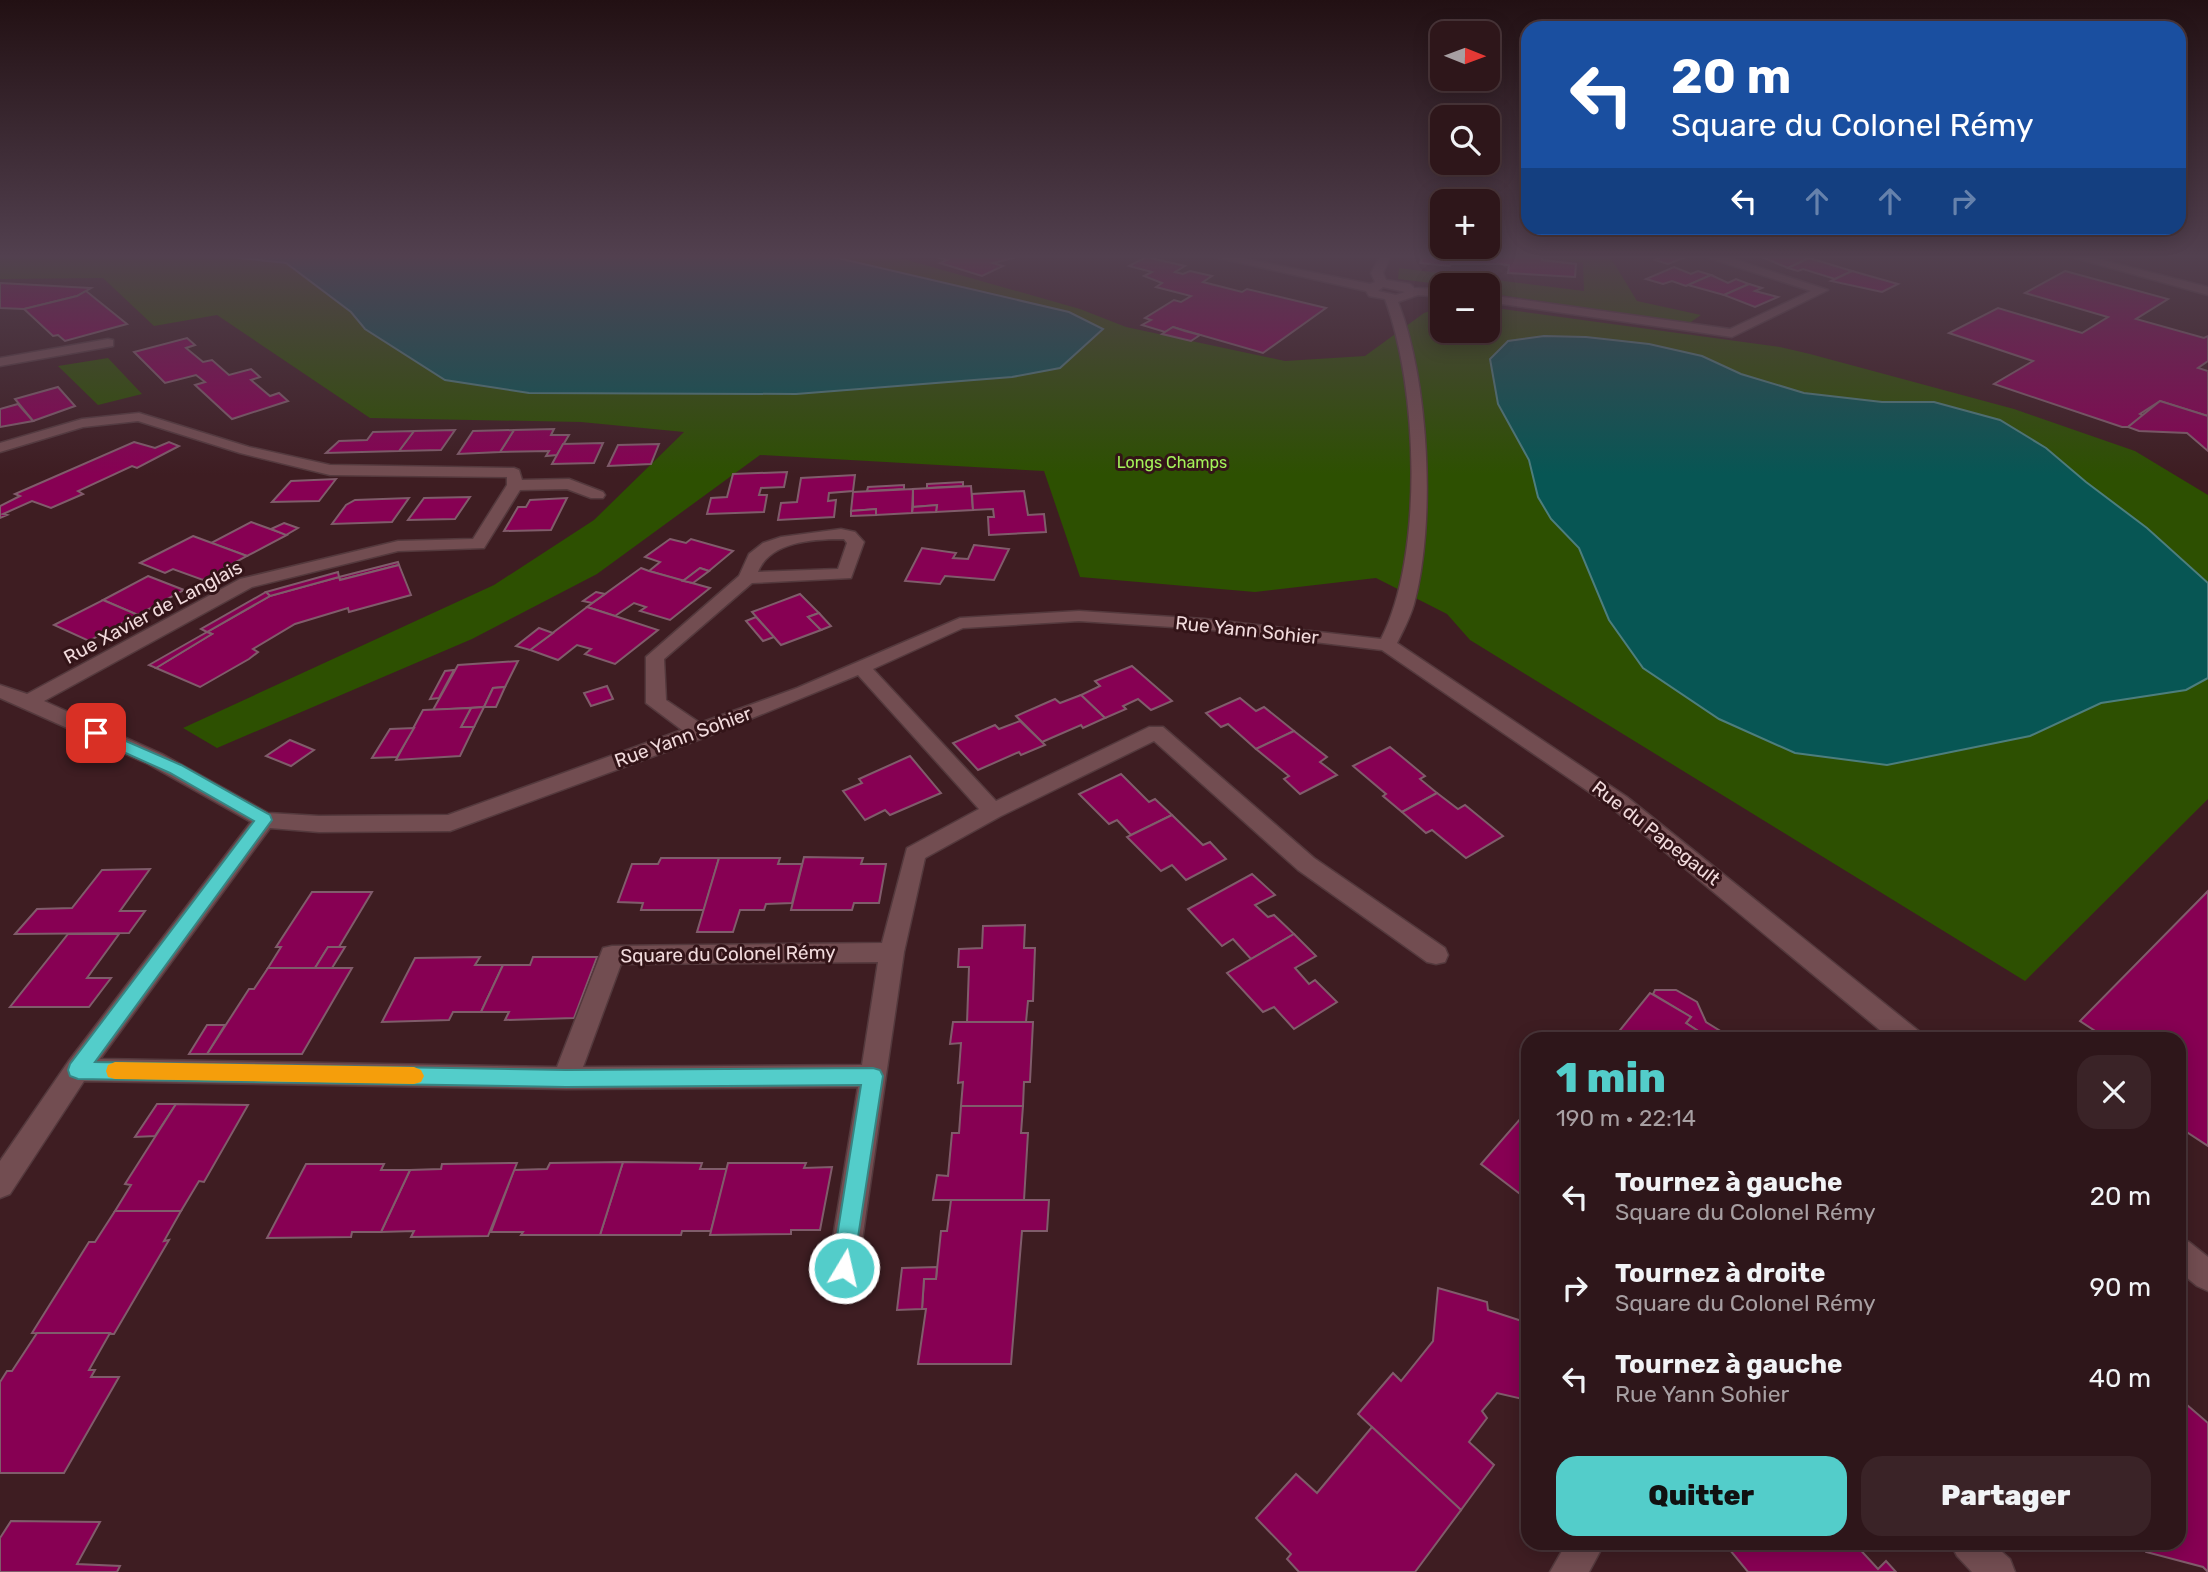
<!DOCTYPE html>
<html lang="fr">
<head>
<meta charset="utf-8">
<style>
	:root { --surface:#2e161a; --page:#3a2327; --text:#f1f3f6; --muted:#a79fa2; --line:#493539; --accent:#53cdca }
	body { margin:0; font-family:Rubik,sans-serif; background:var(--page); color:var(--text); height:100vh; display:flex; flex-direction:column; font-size:26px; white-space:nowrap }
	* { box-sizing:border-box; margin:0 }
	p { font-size:23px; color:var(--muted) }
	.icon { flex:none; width:38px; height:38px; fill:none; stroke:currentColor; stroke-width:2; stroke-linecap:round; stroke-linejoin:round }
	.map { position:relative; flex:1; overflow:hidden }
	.sheet { position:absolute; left:1521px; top:1032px; width:665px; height:518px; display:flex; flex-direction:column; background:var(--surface); border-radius:21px; box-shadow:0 4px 18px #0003,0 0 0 2px var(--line) }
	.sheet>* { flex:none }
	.top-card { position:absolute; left:1521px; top:21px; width:665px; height:214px; border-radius:21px; box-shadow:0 4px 18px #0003,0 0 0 2px var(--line); background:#1a4fa0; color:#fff; overflow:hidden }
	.needle { width:46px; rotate:91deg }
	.fabs { position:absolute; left:1430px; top:21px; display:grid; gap:14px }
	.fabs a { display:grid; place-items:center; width:70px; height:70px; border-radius:14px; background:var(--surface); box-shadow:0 4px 18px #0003,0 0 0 2px var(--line); font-size:35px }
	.pin { position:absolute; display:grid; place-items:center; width:60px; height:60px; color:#fff; margin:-30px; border-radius:14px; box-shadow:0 4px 10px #0006 }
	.me { position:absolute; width:77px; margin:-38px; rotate:9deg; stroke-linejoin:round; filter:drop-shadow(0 0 5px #0008) }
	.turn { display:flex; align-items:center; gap:24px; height:147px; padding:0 35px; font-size:32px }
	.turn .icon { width:91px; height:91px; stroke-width:2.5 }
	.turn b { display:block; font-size:49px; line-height:60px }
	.lanes { display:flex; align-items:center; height:66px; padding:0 35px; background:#0003; justify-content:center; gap:35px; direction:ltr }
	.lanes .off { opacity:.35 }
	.round { display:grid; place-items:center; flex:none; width:74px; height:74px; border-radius:21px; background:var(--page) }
	.head { display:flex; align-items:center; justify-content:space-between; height:119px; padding:0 35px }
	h1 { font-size:42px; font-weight:800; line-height:52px; color:var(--accent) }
	.action { display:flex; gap:14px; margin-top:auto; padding:14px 35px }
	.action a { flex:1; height:80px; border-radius:21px; background:var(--accent); color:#111; font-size:28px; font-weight:800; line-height:80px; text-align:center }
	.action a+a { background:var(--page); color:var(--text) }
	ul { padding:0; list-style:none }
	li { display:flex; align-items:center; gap:21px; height:91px; padding:0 35px }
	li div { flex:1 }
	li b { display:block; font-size:26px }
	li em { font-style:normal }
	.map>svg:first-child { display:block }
	.green { fill:#2d5001 }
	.water { fill:#075654; stroke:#4d7e7d; stroke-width:2 }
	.building { fill:#870053; stroke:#805c6b; stroke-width:2 }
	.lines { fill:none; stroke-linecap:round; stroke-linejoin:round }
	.minor-casing { stroke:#54393d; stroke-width:3 }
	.minor { fill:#724d51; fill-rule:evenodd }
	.route { fill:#53cdca; stroke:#368583; stroke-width:2 }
	.slow { fill:#f59e0b }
	.labels { text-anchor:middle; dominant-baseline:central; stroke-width:6; stroke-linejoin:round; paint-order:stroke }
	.far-park-label { font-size:16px; fill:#a3f259; stroke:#331418 }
	.street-label { font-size:19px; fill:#f1dadc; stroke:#331418 }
</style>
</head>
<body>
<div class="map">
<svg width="2208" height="1572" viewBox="0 0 2208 1572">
	<rect width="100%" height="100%" fill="#3e1d22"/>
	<g class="green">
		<polygon points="18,255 890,255 1080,309 1126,327 1285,361 1365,356 1424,313 1442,307 1442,331 1488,331 1488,307 1780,347 1810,354 2014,409 2135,451 2208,495 2208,583 2147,528 2086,482 2046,448 1934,402 1882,402 1804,393 1741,374 1702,356 1498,404 1529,460 1538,498 1551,519 1579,548 1590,569 2030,736 2101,703 2186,690 2208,678 2208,799 2025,981 1470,640 1447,614 1376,578 1255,592 1080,577 1044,471 760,455 597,574 472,639 217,748 183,728 494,585 594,520 684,432 581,422 370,418 217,315 154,326 103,278 0,279 0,258"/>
		<polygon points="1549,255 1609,255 1637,301 1701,315 1688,324 1488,293 1488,285 1448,285 1398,279 1399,268 1584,291 1583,263 1549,257"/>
		<polygon points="108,358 142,394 98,405 58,366"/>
	</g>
	<g class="water">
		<polygon points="213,255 825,255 1069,312 1103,329 1060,368 1012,377 796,394 529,393 445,380 365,329 351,312 286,263"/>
		<polygon points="1544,336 1586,337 1649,344 1702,356 1741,374 1804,393 1882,402 1934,402 2000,420 2046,448 2086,482 2147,528 2208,583 2208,678 2186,690 2101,703 2030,736 1887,765 1795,753 1719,719 1643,668 1609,620 1579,548 1551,519 1538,497 1529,460 1498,404 1490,359 1508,341"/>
	</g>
	<g class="building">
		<polygon points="929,255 1025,255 993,263 1003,266 982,276 940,263 947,260"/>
		<polygon points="1419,255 1519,255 1542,257 1542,260 1576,264 1575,277 1508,273 1509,265 1498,264 1451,264 1450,266 1420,263 1423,255"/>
		<polygon points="1665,255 1664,255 1691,255 1668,264 1655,260"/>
		<polygon points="1757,255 1798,255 1809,258 1788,268"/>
		<polygon points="1146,257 1185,266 1175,272 1183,274 1190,271 1212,276 1203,282 1242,292 1247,289 1326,308 1263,353 1173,327 1165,332 1142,325 1151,320 1145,318 1174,300 1181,302 1191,296 1156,287 1162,283 1144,276 1152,272 1129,266"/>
		<polygon points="1809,258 1852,271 1835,279 1803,269 1798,271 1788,268"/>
		<polygon points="1674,267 1691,274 1698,271 1711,275 1686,286 1672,281 1663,284 1646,279"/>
		<polygon points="1852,271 1898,284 1882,292 1831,281"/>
		<polygon points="2065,271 2168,299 2136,319 2204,338 2208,336 2208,361 2198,368 2208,371 2208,416 2160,401 2140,414 2144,416 2128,427 2122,427 1994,384 2033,361 1949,333 1998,308 2082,333 2108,317 2025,293"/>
		<polygon points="1711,275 1728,283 1736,279 1749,284 1724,295 1688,285"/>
		<polygon points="0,283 91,288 77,296 24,309 0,308"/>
		<polygon points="1749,284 1762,288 1755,291 1778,297 1755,307 1724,295"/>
		<polygon points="86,291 127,324 65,341 58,335 53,336 24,309 77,296"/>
		<polygon points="1173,327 1185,331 1200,335 1191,341 1162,334"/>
		<polygon points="187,338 195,345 186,348 203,362 212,360 229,375 251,369 260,377 251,380 270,396 279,393 288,401 232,419 195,385 205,382 196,375 165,383 134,352"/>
		<polygon points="58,387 75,406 33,421 15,399"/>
		<polygon points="2160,401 2208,416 2208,451 2187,433 2139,431 2128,427"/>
		<polygon points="18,404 33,421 0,427 0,409"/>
		<polygon points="554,429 551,435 569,435 557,455 546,456 549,451 500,452 514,430"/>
		<polygon points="455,430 441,450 399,451 414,431"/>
		<polygon points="514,430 500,452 458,454 473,431"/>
		<polygon points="414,431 399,451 326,453 339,441 367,440 373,432"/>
		<polygon points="134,442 155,448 169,442 179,446 137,468 132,466 78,491 83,494 51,508 32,501 3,514 7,515 0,518 0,506 20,496 15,494"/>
		<polygon points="603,443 594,463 552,464 563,444"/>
		<polygon points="659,444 651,464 608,466 618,445"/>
		<polygon points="787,472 784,487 761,488 759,495 767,495 764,512 707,514 711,498 727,497 733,474"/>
		<polygon points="855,475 853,491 829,493 828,501 836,500 834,517 778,520 781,503 797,502 801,478"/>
		<polygon points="336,479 319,501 272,502 291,481"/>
		<polygon points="963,482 963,486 927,488 927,484"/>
		<polygon points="904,485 904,489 867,491 868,487"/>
		<polygon points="971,486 973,510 936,512 937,505 913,507 913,489"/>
		<polygon points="913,489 912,513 876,515 876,509 851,511 853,492"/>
		<polygon points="1024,491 1028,515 1044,514 1046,532 989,535 988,517 994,517 993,509 973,510 972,494"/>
		<polygon points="470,497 455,519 408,520 424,498"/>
		<polygon points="409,498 392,522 332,524 346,505 355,500"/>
		<polygon points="567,498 551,530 504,531 518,507 526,507 530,500"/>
		<polygon points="937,505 936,512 912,513 913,507"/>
		<polygon points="876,509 876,515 851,516 851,511"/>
		<polygon points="251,522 287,535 247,556 211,543"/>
		<polygon points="284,523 298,528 286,535 271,529"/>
		<polygon points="193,536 247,556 203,580 173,569 165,573 140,563"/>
		<polygon points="670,539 686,543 691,539 733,551 709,571 700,568 683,581 649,571 660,562 645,557"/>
		<polygon points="974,545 1009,549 994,580 945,576 940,584 905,581 922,548 956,553 953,558 968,559"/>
		<polygon points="398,562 399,565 340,580 339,577"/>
		<polygon points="399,565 411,595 349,612 348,608 295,624 253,649 258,652 249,659 200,687 156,668 212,634 207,632 270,596 339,577 340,580"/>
		<polygon points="641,568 649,571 710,588 670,620 640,611 646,607 634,603 615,616 587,607"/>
		<polygon points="700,568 709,571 693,583 683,581"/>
		<polygon points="338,572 339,577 270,596 266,592"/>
		<polygon points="148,576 184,590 138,615 103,600"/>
		<polygon points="266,592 270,596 207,632 201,629"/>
		<polygon points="596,592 605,594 592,603 583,601"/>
		<polygon points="800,594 819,613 808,617 821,630 781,645 752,612"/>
		<polygon points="103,600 138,615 89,641 54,625"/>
		<polygon points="587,607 615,616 658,630 615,664 585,654 591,649 577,645 558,660 530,650"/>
		<polygon points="819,613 831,626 821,630 808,617"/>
		<polygon points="756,617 774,637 763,641 746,621"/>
		<polygon points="539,628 553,633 530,650 516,646"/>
		<polygon points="207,632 212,634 156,668 149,665"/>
		<polygon points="518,661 505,687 493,688 484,707 433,710 458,665"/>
		<polygon points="1132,666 1172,701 1151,710 1138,699 1123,706 1126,709 1105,718 1081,695 1100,686 1095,681"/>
		<polygon points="454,670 439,698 430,699 445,671"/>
		<polygon points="607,686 613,699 591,706 584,693"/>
		<polygon points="505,687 496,707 484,707 493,688"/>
		<polygon points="1081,695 1105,718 1083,728 1081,725 1042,742 1016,716 1055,699 1060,703"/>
		<polygon points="1240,698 1256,711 1264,707 1294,731 1256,749 1228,724 1221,727 1206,713"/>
		<polygon points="484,707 474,727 461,727 471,708"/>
		<polygon points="471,708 461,727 474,727 460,756 396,760 423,710"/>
		<polygon points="1020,721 1045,745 1021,755 1019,752 978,770 953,743 995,725 999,729"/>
		<polygon points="414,728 397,757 372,758 390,729"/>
		<polygon points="1294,731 1327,757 1320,762 1337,775 1300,794 1284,779 1289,776 1256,749"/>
		<polygon points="290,740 314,750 291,766 266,756"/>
		<polygon points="1390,747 1425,776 1420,779 1437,793 1402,812 1383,796 1386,794 1353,766"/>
		<polygon points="910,756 941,793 890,815 885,810 865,820 843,791 862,783 859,779"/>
		<polygon points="1121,774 1149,802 1155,799 1172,815 1131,835 1117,820 1109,824 1079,794"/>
		<polygon points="1437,793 1458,809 1465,805 1503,836 1466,858 1432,830 1426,833 1402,812"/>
		<polygon points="1172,815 1203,845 1210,842 1226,859 1186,880 1172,865 1161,871 1127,837"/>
		<polygon points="804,857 863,858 861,864 886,864 879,903 854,903 852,910 791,910"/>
		<polygon points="661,858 719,858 704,910 641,910 643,903 618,902 632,864 658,864"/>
		<polygon points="719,858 780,858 778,864 802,864 792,903 766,904 764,910 740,910 733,932 697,932"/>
		<polygon points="150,869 120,911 145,911 129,933 15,934 37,909 72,908 102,870"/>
		<polygon points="1252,874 1275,895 1255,905 1268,917 1274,915 1294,934 1251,959 1233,939 1222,946 1188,909"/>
		<polygon points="2208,891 2208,1146 2179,1127 2179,1040 2109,1040 2080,1021"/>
		<polygon points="312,892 372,892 339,947 328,947 315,968 268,968 281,947 276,947"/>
		<polygon points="1025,925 1024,948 1035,948 1033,1001 1028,1001 1026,1022 967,1023 969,967 958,967 959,949 982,948 983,926"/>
		<polygon points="68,934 119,934 87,978 111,978 89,1007 10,1007"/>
		<polygon points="1294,934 1316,956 1295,968 1309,984 1315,980 1337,1002 1294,1029 1274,1007 1263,1012 1227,973"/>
		<polygon points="328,947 345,947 332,968 315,968"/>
		<polygon points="480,957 475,965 503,965 481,1012 453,1012 449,1020 382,1022 415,958"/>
		<polygon points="533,957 597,957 574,1018 505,1020 509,1012 481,1012 503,965 530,965"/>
		<polygon points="268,968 352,968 302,1054 207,1054 249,989 254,989"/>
		<polygon points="1655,990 1676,990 1697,1002 1706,1022 1735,1040 1712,1040 1686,1023 1691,1017 1653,994"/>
		<polygon points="1650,993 1691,1017 1686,1023 1712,1040 1612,1040"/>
		<polygon points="953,1022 1033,1022 1030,1082 1024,1082 1023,1106 961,1106 963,1082 958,1083 961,1043 950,1044"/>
		<polygon points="207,1025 225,1025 207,1054 189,1054"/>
		<polygon points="157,1104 176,1104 155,1136 135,1137"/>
		<polygon points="176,1104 248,1105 204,1182 199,1181 181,1211 115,1211 131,1185 125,1184"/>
		<polygon points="961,1106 1023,1106 1021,1133 1028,1133 1024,1200 933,1200 937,1175 948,1176 952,1133 959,1133"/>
		<polygon points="1528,1110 1528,1200 1481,1164"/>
		<polygon points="623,1162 702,1163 700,1169 727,1169 711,1231 682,1231 681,1235 600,1235"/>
		<polygon points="623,1162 600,1235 521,1235 523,1232 491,1232 514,1170 547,1169 550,1163"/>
		<polygon points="517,1163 488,1236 411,1237 414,1231 381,1232 410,1170 441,1169 442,1164"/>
		<polygon points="728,1163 806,1163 804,1168 832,1167 820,1230 791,1230 791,1234 710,1235"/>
		<polygon points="306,1164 384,1164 381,1170 410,1170 381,1232 352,1232 351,1237 267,1238"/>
		<polygon points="951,1200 1049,1200 1047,1231 1022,1231 1011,1364 918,1364 926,1309 922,1309 924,1279 936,1279 941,1231 947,1231"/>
		<polygon points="115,1211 181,1211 164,1241 169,1240 114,1334 32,1333 89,1242 95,1242"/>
		<polygon points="937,1267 936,1279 924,1279 922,1309 897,1310 902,1268"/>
		<polygon points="1438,1288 1487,1302 1488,1310 1528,1323 1527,1400 1497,1393 1482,1411 1487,1418 1469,1442 1494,1465 1461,1510 1358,1414 1393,1373 1401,1381 1433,1341"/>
		<polygon points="37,1333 110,1333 89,1370 95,1370 91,1377 119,1377 64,1473 0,1473 0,1382 7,1371 12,1371"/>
		<polygon points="2179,1398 2208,1423 2208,1572 2203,1567 2146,1552 2143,1544 2179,1544"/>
		<polygon points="1372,1427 1461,1510 1415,1572 1299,1572 1287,1559 1291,1554 1256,1518 1296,1474 1317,1493"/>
		<polygon points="11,1521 100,1522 77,1564 120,1566 117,1572 0,1572 0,1538"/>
		<polygon points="1725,1544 1855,1544 1878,1569 1886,1561 1896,1572 1748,1572"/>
	</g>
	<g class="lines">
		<g class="minor-casing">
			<g id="minor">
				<path d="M1206,255H1227L1370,284L1375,282L1371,273L1381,255H1391L1383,273L1386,280L1410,284L1414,288L1442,289V297L1418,295L1398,302C1429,380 1436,523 1414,604C1410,618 1403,631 1397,643L1627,797L1920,1032L1924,1040H1892L1611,807L1382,650L1204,629L1079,621L963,628L873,669L996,801L1149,727H1163L1314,858L1445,948L1448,955L1445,962L1436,964L1427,962L1298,870L1154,741L1001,816L925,858L904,952L858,1268L854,1278L843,1283L832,1278L828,1268L858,1087L566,1089L84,1081L10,1194L0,1198V1161L68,1062L251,822L148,764L0,698V685L27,694L240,579L398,541L473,539L507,485V477L330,475L240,453L138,421L83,427L0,452V443L82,419L139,413L249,447L330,465L514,468L519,470L522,480L569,479L603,492L605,495L603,498H591L567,489L520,490L484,548L398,551L252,587L44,701L162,754L268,813L319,816L448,815L682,730L646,703V657L739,576L749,554L763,543L781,537L841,529L855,532L864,542L851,578L752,583L664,659L666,700L700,723L797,688L960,618L1079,611L1204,619L1381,639C1424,555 1418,387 1385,299L1369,296L1366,291ZM1383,287L1405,292L1396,295L1378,291ZM844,539L847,543L838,569L758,572C770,541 814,539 844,539ZM858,675L979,809L907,848L882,943L612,946L603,948L557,1067L100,1059L270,828L319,832L450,831L706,737ZM878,962L862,1065L583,1067L621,964Z"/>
				<polygon points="1708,255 1721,255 1828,290 1732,337 1488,302 1488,295 1730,329 1811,291 1709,258"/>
				<polygon points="2064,255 2082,255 2208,287 2208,295"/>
				<polygon points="108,339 113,340 113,346 0,366 0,358"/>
				<polygon points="2179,1238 2189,1242 2208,1257 2208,1291 2197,1286 2179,1271"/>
				<polygon points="1566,1544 1604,1544 1589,1572 1550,1572"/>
				<polygon points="1951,1544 1993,1544 2010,1559 2015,1572 1972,1572 1957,1556"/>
			</g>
		</g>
		<use href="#minor" class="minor"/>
	</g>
	<linearGradient id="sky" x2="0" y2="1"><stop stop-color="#221013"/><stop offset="0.54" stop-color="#52404f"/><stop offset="1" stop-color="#52404f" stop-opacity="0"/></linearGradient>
	<rect width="2208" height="475" fill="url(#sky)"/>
	<polygon class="route" points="96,728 181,765 270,815 272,820 95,1062 566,1070 873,1068 880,1070 883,1076 852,1276 844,1279 835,1276 832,1268 861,1085 566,1087 78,1079 70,1076 68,1070 70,1064 254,821 170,773 90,737 88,733"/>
	<polygon class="slow" points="115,1062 414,1067 421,1070 424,1076 421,1082 414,1084 115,1079 108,1077 106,1071 108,1065"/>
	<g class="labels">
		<g class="far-park-label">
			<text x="1172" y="462">Longs Champs</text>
		</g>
		<g class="street-label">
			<text transform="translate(153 612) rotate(-28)">Rue Xavier de Langlais</text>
			<text transform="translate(1247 630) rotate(6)">Rue Yann Sohier</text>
			<text transform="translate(683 737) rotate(-20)">Rue Yann Sohier</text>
			<text transform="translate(1656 833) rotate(38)">Rue du Papegault</text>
			<text transform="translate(728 954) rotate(-1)">Square du Colonel Rémy</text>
		</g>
	</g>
</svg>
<div class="fabs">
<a><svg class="needle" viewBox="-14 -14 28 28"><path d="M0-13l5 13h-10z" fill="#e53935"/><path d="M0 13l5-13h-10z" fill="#a79fa2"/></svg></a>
<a><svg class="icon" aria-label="search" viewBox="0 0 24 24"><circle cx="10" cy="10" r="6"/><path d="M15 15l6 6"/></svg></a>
<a>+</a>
<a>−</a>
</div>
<div class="pin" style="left:96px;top:733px;background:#d93025"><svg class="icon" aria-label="arrive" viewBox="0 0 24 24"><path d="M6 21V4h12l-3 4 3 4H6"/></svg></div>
<svg class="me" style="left:844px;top:1268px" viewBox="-20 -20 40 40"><circle r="17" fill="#53cdca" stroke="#fff" stroke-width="3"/><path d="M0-11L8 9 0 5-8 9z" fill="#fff"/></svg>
<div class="top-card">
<div class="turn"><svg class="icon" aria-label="left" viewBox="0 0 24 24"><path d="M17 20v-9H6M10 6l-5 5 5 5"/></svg><div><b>20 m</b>Square du Colonel Rémy</div></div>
<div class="lanes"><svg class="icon" aria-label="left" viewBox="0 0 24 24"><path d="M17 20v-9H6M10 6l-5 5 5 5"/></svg><svg class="icon off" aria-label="ahead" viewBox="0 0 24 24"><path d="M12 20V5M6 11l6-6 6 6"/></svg><svg class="icon off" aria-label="ahead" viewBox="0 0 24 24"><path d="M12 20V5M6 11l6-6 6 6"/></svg><svg class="icon off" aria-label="right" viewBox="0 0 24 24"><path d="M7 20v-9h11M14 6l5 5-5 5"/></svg></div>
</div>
<section class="sheet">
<div class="head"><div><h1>1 min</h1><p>190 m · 22:14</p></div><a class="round"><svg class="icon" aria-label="close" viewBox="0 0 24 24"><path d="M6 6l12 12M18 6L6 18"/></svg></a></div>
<ul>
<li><svg class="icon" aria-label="left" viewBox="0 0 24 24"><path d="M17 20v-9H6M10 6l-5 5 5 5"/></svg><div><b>Tournez à gauche</b><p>Square du Colonel Rémy</p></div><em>20 m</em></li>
<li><svg class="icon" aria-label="right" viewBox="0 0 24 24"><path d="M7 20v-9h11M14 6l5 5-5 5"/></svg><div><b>Tournez à droite</b><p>Square du Colonel Rémy</p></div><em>90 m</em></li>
<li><svg class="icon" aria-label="left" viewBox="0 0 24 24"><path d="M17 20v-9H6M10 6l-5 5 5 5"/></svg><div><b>Tournez à gauche</b><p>Rue Yann Sohier</p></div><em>40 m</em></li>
</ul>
<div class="action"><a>Quitter</a><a>Partager</a></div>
</section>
</div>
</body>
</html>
